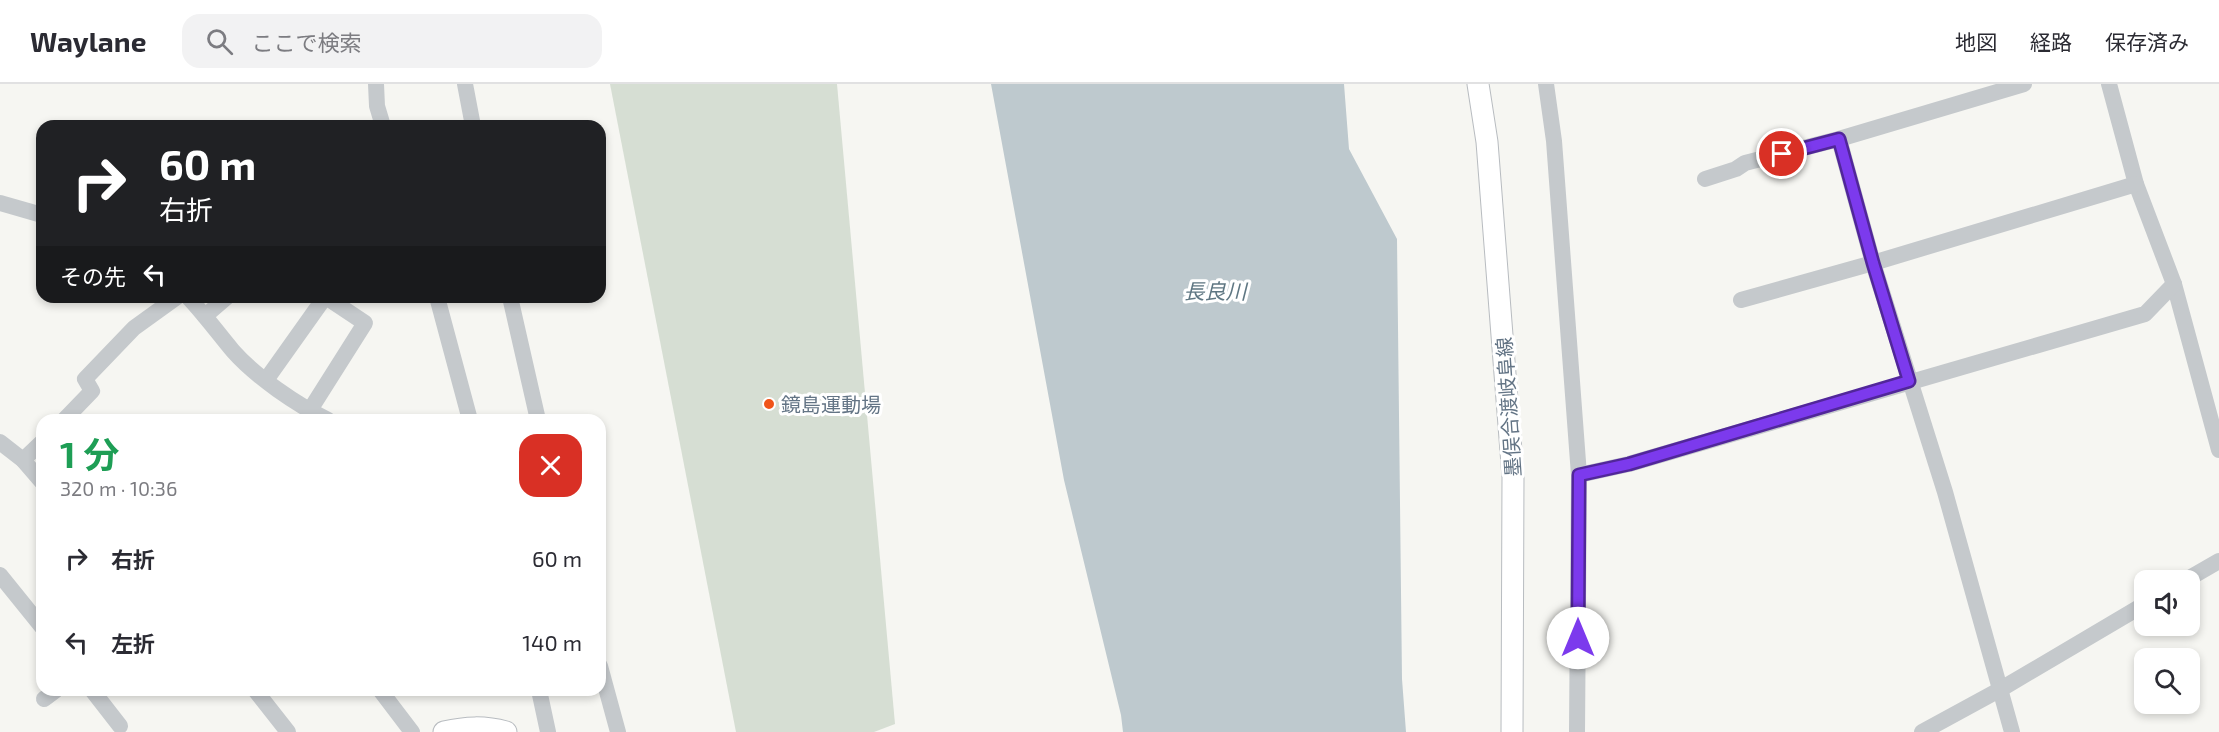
<!DOCTYPE html>
<html lang="ja">
<head>
<meta charset="utf-8">
<style>
	:root { --surface:#fff; --page:#f2f2f3; --text:#2b2b33; --muted:#7c7c81; --line:#e1e1e2 }
	body { margin:0; font-family:"Exo 2","Noto Sans JP",sans-serif; background:var(--page); color:var(--text); height:100vh; display:flex; flex-direction:column; font-size:22px; white-space:nowrap }
	* { box-sizing:border-box; margin:0 }
	p { font-size:20px; color:var(--muted) }
	.icon { flex:none; width:33px; height:33px; fill:none; stroke:currentColor; stroke-width:2; stroke-linecap:round; stroke-linejoin:round }
	.map { position:relative; flex:1; overflow:hidden }
	.panel { position:absolute; left:36px; top:330px; width:570px; height:282px; display:flex; flex-direction:column; background:var(--surface); border-radius:18px; box-shadow:0 3px 9px #0003 }
	.panel>* { flex:none }
	.hud { position:absolute; left:36px; top:36px; width:570px; height:183px; border-radius:18px; box-shadow:0 3px 9px #0003; background:#202124; color:#fff; overflow:hidden }
	.fabs { position:absolute; left:2134px; top:486px; display:grid; gap:12px }
	.fabs a { display:grid; place-items:center; width:66px; height:66px; border-radius:12px; background:var(--surface); box-shadow:0 3px 9px #0003; font-size:30px }
	.pin { position:absolute; display:grid; place-items:center; width:51px; height:51px; color:#fff; margin:-26px; border:3px solid #fff; border-radius:50%; box-shadow:0 2px 6px #0007 }
	.me { position:absolute; width:66px; margin:-33px; rotate:0deg; stroke-linejoin:round; filter:drop-shadow(0 0 4px #0008) }
	.turn { display:flex; align-items:center; gap:21px; height:126px; padding:0 24px; font-size:27px }
	.turn .icon { width:78px; height:78px; stroke-width:2.5 }
	.turn b { display:block; font-size:42px; line-height:51px }
	.then { display:flex; align-items:center; height:57px; padding:0 24px; background:#0003; gap:12px; font-size:22px }
	.round { display:grid; place-items:center; flex:none; width:63px; height:63px; border-radius:18px; background:var(--page) }
	.head { display:flex; align-items:center; justify-content:space-between; height:102px; padding:0 24px }
	h1 { font-size:36px; font-weight:700; line-height:45px; color:#1e9e55 }
	ul { padding:0; list-style:none }
	li { display:flex; align-items:center; gap:18px; height:84px; padding:0 24px }
	li div { flex:1 }
	li b { display:block; font-size:22px }
	li em { font-style:normal }
	header { display:flex; align-items:center; gap:36px; box-sizing:border-box; height:84px; padding:0 30px; background:var(--surface); border-bottom:2px solid var(--line) }
	header strong { font-size:28px }
	nav { display:flex; gap:33px; margin-inline-start:auto; font-size:21px }
	.search { width:420px; height:54px; background:var(--page); display:flex; align-items:center; gap:15px; box-sizing:border-box; padding:0 21px; border-radius:18px; color:var(--muted); font-size:22px }
	.map>svg:first-child { display:block }
	.green { fill:#d6ded3 }
	.water { fill:#bec9ce }
	.lines { fill:none; stroke-linecap:round; stroke-linejoin:round }
	.major-casing { stroke:#b8bcc0; stroke-width:23 }
	.minor { stroke:#c5c9cc; stroke-width:16 }
	.major { stroke:#fff; stroke-width:21 }
	.route-casing { stroke:#51269a; stroke-width:15 }
	.route { stroke:#7c3aed; stroke-width:10 }
	.poi-dot { fill:#f05419; stroke:#fff; stroke-width:2 }
	.labels { text-anchor:middle; dominant-baseline:central; stroke-width:6; stroke-linejoin:round; paint-order:stroke }
	.poi-label { font-size:20px; fill:#637485; stroke:#fff; text-anchor:start }
	.street-label { font-size:20px; fill:#637485; stroke:#fff }
	.water-label { font-size:21px; font-style:italic; fill:#5f7783; stroke:#fff }
</style>
</head>
<body>
<header>
<strong>Waylane</strong>
<div class="search"><svg class="icon" aria-label="search" viewBox="0 0 24 24"><circle cx="10" cy="10" r="6"/><path d="M15 15l6 6"/></svg>ここで検索</div>
<nav><a>地図</a><a>経路</a><a>保存済み</a></nav>
</header>
<div class="map">
<svg width="2219" height="648" viewBox="0 0 2219 648">
	<rect width="100%" height="100%" fill="#f6f6f2"/>
	<polygon class="green" points="610,0 837,0 895,640 874,648 736,648"/>
	<polygon class="water" points="991,0 1344,0 1349,65 1397,155 1402,595 1406,648 1123,648 1121,631 1064,396"/>
	<g class="lines">
		<g class="major-casing">
			<g id="major">
				<polyline points="1478,0 1487,58 1513,393 1512,648"/>
				<path d="M444,648C466,643 484,642 506,648"/>
			</g>
		</g>
		<g class="minor">
			<polyline points="376,0 377,22 383,42"/>
			<polyline points="465,0 473,42"/>
			<polyline points="1546,0 1554,57 1579,391 1577,648"/>
			<polyline points="2109,0 2136,100 2174,200 2219,366"/>
			<polyline points="1839,55 1873,179 2136,100"/>
			<polyline points="1705,95 1736,85 1745,79 1839,55 2024,0"/>
			<polyline points="0,119 42,131"/>
			<path d="M188,213C204,230 218,249 233,267C256,293 297,321 328,336"/>
			<polyline points="437,213 470,336"/>
			<polyline points="510,213 538,336"/>
			<polyline points="1741,216 1873,179 1945,408 2012,648"/>
			<polyline points="205,232 227,213"/>
			<polyline points="266,296 325,213"/>
			<polyline points="310,326 365,239 326,213"/>
			<polyline points="64,336 92,307 85,295 134,244 177,213"/>
			<polyline points="0,358 23,376 42,398"/>
			<polyline points="23,376 42,358"/>
			<polyline points="1579,391 1629,380 2145,230 2174,200"/>
			<polyline points="0,491 42,543"/>
			<polyline points="2186,496 2219,477"/>
			<polyline points="600,582 618,648"/>
			<polyline points="92,606 120,642"/>
			<polyline points="255,606 288,648"/>
			<polyline points="380,606 412,648"/>
			<polyline points="539,606 548,648"/>
			<polyline points="44,615 56,606"/>
			<polyline points="1922,648 2001,605 2145,520"/>
		</g>
		<use href="#major" class="major"/>
	</g>
	<g class="lines">
		<g class="route-casing">
			<polyline id="route" points="1578,554 1579,391 1629,380 1909,297 1873,179 1839,55 1782,70"/>
		</g>
		<use href="#route" class="route"/>
	</g>
	<circle class="poi-dot" cx="769" cy="320" r="6"/>
	<g class="labels">
		<g class="poi-label">
			<text x="781" y="320">鏡島運動場</text>
		</g>
		<g class="street-label">
			<text transform="translate(1508 323) rotate(-94)">墨俣合渡岐阜線</text>
		</g>
		<g class="water-label">
			<text x="1215" y="206">長良川</text>
		</g>
	</g>
</svg>
<div class="fabs">
<a><svg class="icon" aria-label="sound" viewBox="0 0 24 24"><path d="M4 9h4l5-4v14l-5-4H4zM17 9q2 3 0 6"/></svg></a>
<a><svg class="icon" aria-label="search" viewBox="0 0 24 24"><circle cx="10" cy="10" r="6"/><path d="M15 15l6 6"/></svg></a>
</div>
<div class="pin" style="left:1782px;top:70px;background:#d93025"><svg class="icon" aria-label="arrive" viewBox="0 0 24 24"><path d="M6 21V4h12l-3 4 3 4H6"/></svg></div>
<svg class="me" style="left:1578px;top:554px" viewBox="-20 -20 40 40"><circle r="19" fill="#fff"/><path d="M0-13L10 11 0 6-10 11z" fill="#7c3aed"/></svg>
<div class="hud">
<div class="turn"><svg class="icon" aria-label="right" viewBox="0 0 24 24"><path d="M7 20v-9h11M14 6l5 5-5 5"/></svg><div><b>60 m</b>右折</div></div>
<div class="then">その先<svg class="icon" aria-label="left" viewBox="0 0 24 24"><path d="M17 20v-9H6M10 6l-5 5 5 5"/></svg></div>
</div>
<section class="panel">
<div class="head"><div><h1>1 分</h1><p>320 m · 10:36</p></div><a class="round" style="background:#d93025;color:#fff"><svg class="icon" aria-label="close" viewBox="0 0 24 24"><path d="M6 6l12 12M18 6L6 18"/></svg></a></div>
<ul>
<li><svg class="icon" aria-label="right" viewBox="0 0 24 24"><path d="M7 20v-9h11M14 6l5 5-5 5"/></svg><div><b>右折</b></div><em>60 m</em></li>
<li><svg class="icon" aria-label="left" viewBox="0 0 24 24"><path d="M17 20v-9H6M10 6l-5 5 5 5"/></svg><div><b>左折</b></div><em>140 m</em></li>
</ul>
</section>
</div>
</body>
</html>
